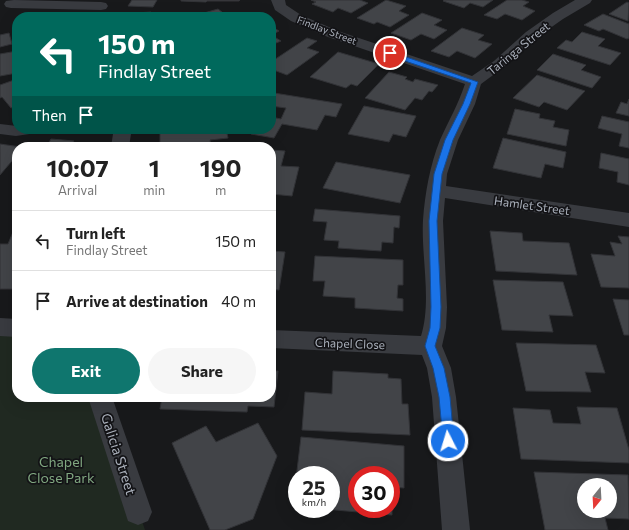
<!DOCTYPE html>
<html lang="en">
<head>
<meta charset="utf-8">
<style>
	:root { --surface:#fff; --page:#f6f6f6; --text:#222; --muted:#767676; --line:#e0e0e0; --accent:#0f766e }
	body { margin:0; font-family:Commissioner,sans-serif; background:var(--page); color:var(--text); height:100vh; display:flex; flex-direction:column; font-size:15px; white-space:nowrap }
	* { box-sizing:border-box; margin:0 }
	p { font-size:13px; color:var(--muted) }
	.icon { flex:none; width:22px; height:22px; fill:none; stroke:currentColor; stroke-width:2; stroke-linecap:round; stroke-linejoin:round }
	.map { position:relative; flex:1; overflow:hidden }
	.panel { position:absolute; left:12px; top:142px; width:264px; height:260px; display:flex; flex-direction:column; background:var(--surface); border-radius:16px; box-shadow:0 4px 16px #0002 }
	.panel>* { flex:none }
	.banner { position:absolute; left:12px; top:12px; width:264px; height:122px; border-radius:16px; box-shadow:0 4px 16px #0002; background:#00695c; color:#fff; overflow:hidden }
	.needle { width:26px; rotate:198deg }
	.fabs { position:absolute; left:577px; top:478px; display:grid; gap:8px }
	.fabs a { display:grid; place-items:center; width:40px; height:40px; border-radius:50%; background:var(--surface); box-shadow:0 4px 16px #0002; font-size:20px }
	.speed { position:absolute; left:288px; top:466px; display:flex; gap:8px; font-size:20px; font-weight:700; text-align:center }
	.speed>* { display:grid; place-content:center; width:52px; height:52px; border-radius:50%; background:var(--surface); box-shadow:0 4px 16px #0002; line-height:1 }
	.speed small { font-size:10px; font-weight:400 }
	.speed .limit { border:6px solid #d22; background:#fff; color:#111 }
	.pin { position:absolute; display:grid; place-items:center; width:34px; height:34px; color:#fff; margin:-17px; border:2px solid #fff; border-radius:50%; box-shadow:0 1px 4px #0007 }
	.me { position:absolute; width:44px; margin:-22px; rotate:355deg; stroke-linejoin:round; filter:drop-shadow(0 0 3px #0008) }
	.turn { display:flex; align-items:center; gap:14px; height:84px; padding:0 20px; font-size:18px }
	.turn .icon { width:52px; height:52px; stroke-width:2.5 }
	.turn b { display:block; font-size:28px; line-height:34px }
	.then { display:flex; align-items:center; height:38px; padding:0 20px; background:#0003; gap:8px; font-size:15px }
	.eta { display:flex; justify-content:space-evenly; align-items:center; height:68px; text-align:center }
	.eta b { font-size:24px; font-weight:700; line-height:28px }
	.action { display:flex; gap:8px; margin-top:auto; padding:8px 20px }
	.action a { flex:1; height:46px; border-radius:24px; background:var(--accent); color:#fff; font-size:16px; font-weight:700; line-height:46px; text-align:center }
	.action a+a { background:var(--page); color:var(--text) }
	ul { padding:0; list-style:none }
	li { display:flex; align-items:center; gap:12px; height:60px; padding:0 20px; border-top:1px solid var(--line) }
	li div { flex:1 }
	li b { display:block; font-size:15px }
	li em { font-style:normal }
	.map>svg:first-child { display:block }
	.green { fill:#202921 }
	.building { fill:#424448; stroke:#323337; fill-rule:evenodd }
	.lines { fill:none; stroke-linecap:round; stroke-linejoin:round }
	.minor { fill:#393b40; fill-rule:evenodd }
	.route { fill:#1a73e8; stroke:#114b97 }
	.labels { text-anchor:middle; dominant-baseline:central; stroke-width:3.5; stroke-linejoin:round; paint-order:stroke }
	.far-street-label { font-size:10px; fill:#aab0bb; stroke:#131316 }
	.street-label { font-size:12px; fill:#aab0bb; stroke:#131316 }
	.near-street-label { font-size:14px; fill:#aab0bb; stroke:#131316 }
	.near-park-label { font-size:14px; fill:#80a780; stroke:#131316 }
</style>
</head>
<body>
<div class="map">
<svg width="629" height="530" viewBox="0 0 629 530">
	<rect width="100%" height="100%" fill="#18191b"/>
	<polygon class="green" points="0,327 17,328 17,397 101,397 145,530 0,530"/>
	<g class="building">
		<polygon points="132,0 157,0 153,7 128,6"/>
		<polygon points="181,0 240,0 239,1 207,1 206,2 181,1"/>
		<polygon points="311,0 360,0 368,3 351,13 338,8 333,12 312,4 316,2"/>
		<polygon points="386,0 406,6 399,11 409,15 390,27 377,22 374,24 357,18"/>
		<polygon points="444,0 493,0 483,7 470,3 464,8 443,1"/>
		<polygon points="507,0 522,0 529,2 523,6 535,11 522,20 505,14 497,19 484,15"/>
		<polygon points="627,2 629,3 628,21 609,14"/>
		<polygon points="218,9 227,16 190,17"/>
		<polygon points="151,12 151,17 88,17 89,16"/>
		<polygon points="422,13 442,20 434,25 447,30 434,39 421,34 411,40 391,33"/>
		<polygon points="603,14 629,24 629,38 627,39 603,29 599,31 584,25"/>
		<polygon points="271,26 279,31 271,35"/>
		<polygon points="462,28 484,35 478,40 492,44 475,58 457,51 449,57 431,51"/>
		<polygon points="582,32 605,39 598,46 621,53 610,65 557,48 566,40 572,42"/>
		<polygon points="9,33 12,44 0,47 0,35"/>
		<polygon points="271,35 281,41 271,45"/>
		<polygon points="307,38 317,41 307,48 319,52 287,75 271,69 271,62"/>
		<polygon points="17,51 17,73 0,76 0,54"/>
		<polygon points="338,52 379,64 357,86 351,84 346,88 310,77"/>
		<polygon points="553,54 586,65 581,70 601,77 592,88 537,70"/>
		<polygon points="389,72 407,77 405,79 413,82 415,79 438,85 432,92 429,91 422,100 415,98 405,110 365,98"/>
		<polygon points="537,75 585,91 567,110 544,102 539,107 513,98"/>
		<polygon points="17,79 17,105 11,108 2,97 0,98 0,85"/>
		<polygon points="274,93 342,104 336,117 325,115 317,130 282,124 274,138 251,134 255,129 271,129 271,117 281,119 286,108 271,106 271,98"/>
		<polygon points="629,99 629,116 616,113 621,102 627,104"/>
		<polygon points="364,106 416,116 406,137 393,134 389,142 348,134"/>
		<polygon points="515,109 540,114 539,118 555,121 553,127 569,130 566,146 507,134"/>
		<polygon points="602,116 629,122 629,148 619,146 622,134 598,128"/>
		<polygon points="160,129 226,129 228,138 210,140 211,147 160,147"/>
		<polygon points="503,138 566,152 563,168 545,164 541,178 493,168"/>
		<polygon points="51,139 74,141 69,147 46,147"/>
		<polygon points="0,144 21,147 17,147 17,155 0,175"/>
		<polygon points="271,150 285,151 281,166 299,167 292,196 271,194"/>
		<polygon points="601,153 629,159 629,185 617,182 618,172 599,168"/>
		<polygon points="336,162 410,175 400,203 323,188"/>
		<polygon points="315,209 400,216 399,228 394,227 393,243 382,242 381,251 338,248 339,241 324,240 327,222 313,221"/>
		<polygon points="490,231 522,233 523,241 569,243 577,275 496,271"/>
		<polygon points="13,232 17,232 17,289 0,289 0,244 8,244"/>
		<polygon points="618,236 629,237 629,288 601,287 591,254 615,256 610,242 622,244"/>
		<polygon points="271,238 274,238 272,251 285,252 279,290 271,289"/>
		<polygon points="315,256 403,260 403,285 398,285 397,298 403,299 403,311 355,308 355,298 323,296 325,281 313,281"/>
		<polygon points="493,280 563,282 573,316 549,315 553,332 502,330"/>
		<polygon points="613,299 629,300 629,335 624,335"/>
		<polygon points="516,343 596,345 605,373 585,372 591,392 526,391"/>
		<polygon points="271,371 278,371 274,407 248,406 247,412 160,409 162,397 271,397"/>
		<polygon points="333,371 388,374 388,378 401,379 402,404 408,404 410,435 302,430 305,392 332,394"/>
		<polygon points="577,407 617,408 629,450 629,463 521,459 513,408 550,410 553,423 581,424"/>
		<polygon points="258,423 277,456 253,519 225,530 210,530 172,443 206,426 216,442"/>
		<path d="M301,437L404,446V488L392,487V515L324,509H331V475H297L296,479ZM357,475H391V509H357Z"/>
		<path d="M534,472L628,475L629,519L605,518L608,530H545ZM584,485H610V511H584Z"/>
	</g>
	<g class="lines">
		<g class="minor">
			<polygon points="14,0 101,2 106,3 108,6 106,9 101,10 11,8 6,7 4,4 6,1"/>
			<path d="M271,0H285L286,5L301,15L338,31L472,76L494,61L526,32L553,13L575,0H592L590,3L563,19L536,38L504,67L481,84L475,104L458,140L447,174L446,186L629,213V227L445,198L443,221L447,307L446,328L442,346L451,368L456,397L470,530H442L432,397L427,368L422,355L271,348V330L421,336C432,301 421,257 423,220C425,193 430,165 440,140C449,120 458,105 465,84L328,37L291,21L275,10Z"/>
			<polygon points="0,124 17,126 17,129 39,129 36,133 16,136 0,134"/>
			<polygon points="111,129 129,129 131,134 129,147 111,147 113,134"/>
			<polygon points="0,318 17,319 17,337 0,336"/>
			<polygon points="88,397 112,397 152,512 148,521 138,525 128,521"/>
		</g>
	</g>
	<polygon class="route" points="387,52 392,52 478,82 470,104 453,140 442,174 437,221 441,307 440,328 435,346 444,368 450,397 454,441 452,445 448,446 444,445 443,441 439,397 433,368 425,346 430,328 431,307 429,221 434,174 445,140 463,104 471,83 387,55"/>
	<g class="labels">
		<g class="far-street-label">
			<text transform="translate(327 30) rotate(21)">Findlay Street</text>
		</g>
		<g class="street-label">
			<text transform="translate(518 48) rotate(-39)">Taringa Street</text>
			<text transform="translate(532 205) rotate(8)">Hamlet Street</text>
			<text transform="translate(350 343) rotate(2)">Chapel Close</text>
		</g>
		<g class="near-street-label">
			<text transform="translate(119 454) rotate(72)">Galicia Street</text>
		</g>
		<g class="near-park-label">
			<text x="61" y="461">Chapel<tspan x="61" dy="16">Close Park</tspan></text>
		</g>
	</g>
</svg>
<div class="fabs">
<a><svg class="needle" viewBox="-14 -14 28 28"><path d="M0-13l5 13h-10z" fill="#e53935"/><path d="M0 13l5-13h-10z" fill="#767676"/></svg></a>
</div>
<div class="speed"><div>25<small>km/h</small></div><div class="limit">30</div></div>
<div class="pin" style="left:390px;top:53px;background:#d93025"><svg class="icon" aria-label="arrive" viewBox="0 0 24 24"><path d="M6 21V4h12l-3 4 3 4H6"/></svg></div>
<svg class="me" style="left:448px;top:441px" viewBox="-20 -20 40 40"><circle r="17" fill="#1a73e8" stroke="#fff" stroke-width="3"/><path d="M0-11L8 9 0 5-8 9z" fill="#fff"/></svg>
<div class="banner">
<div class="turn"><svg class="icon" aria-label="left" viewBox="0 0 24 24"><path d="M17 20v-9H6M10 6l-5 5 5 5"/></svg><div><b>150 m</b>Findlay Street</div></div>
<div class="then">Then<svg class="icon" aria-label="arrive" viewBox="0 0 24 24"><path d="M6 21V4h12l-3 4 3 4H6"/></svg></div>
</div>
<section class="panel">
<div class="eta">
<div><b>10:07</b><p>Arrival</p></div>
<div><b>1</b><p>min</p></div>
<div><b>190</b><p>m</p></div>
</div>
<ul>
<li><svg class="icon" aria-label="left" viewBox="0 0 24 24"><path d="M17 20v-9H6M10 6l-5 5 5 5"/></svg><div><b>Turn left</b><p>Findlay Street</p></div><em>150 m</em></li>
<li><svg class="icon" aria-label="arrive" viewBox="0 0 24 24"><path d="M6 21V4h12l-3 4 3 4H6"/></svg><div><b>Arrive at destination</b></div><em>40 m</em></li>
</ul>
<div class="action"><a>Exit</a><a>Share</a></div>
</section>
</div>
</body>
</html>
